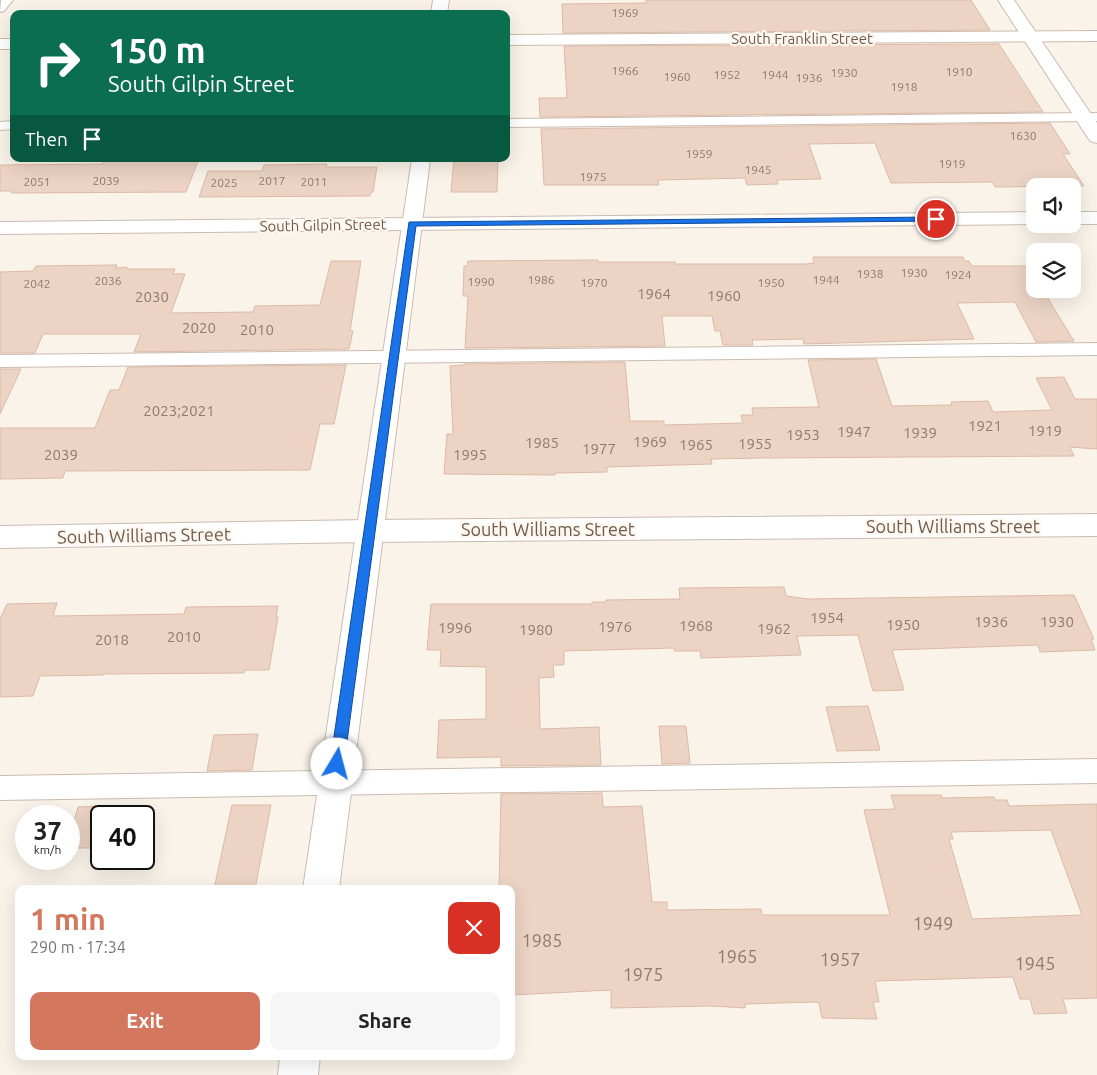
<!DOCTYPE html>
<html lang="en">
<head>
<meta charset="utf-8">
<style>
	:root { --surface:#fff; --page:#f6f6f6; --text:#222; --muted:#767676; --accent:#d4775f }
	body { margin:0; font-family:Ubuntu,sans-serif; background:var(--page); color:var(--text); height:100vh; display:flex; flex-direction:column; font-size:19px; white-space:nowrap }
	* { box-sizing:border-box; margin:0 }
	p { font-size:16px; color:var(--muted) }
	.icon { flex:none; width:28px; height:28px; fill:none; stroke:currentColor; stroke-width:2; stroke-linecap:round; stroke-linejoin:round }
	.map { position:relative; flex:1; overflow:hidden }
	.panel { position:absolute; left:15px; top:885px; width:500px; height:175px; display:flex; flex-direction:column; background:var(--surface); border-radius:10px; box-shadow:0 5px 20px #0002 }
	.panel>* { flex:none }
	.banner { position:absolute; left:10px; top:10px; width:500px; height:152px; border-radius:10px; box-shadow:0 5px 20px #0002; background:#0b6e4f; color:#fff; overflow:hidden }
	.controls { position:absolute; left:1026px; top:178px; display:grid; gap:10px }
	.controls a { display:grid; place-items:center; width:55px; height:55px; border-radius:10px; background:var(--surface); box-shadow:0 5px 20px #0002; font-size:25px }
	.speed { position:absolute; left:15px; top:805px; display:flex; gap:10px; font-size:25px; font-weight:700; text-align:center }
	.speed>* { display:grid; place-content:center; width:65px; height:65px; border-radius:50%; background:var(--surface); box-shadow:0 5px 20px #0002; line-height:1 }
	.speed small { font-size:12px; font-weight:400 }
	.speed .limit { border:2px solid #111; border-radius:8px; background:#fff; color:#111 }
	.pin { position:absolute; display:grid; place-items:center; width:42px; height:42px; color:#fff; margin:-21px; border:2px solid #fff; border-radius:50%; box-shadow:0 1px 5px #0007 }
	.me { position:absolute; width:55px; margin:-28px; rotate:8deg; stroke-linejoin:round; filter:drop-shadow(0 0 4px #0008) }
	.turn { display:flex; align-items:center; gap:18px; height:105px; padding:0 15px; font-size:22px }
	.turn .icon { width:65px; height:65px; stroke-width:2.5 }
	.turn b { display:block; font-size:35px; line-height:42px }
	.then { display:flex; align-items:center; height:48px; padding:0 15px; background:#0003; gap:10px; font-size:19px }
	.round { display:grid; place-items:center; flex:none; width:52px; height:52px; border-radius:10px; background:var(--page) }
	.summary { display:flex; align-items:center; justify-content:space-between; height:85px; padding:0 15px }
	h1 { font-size:30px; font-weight:700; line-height:38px; color:var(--accent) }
	.action { display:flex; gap:10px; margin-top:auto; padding:10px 15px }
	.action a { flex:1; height:58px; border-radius:10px; background:var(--accent); color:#fff; font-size:20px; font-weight:700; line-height:58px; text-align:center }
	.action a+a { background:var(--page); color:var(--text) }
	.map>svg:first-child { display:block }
	.building { fill:#ecd3c4; stroke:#dcbaa7; fill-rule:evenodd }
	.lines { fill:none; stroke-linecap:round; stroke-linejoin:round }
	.lane-casing { stroke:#cbbbb0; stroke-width:2 }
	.street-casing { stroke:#cbbbb0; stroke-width:2 }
	.secondary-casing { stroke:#cdbcae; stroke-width:2 }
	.lane { fill:#fff; fill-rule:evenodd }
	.street { fill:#fff; fill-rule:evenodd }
	.secondary { fill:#fff; fill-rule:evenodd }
	.route { fill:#1a73e8; stroke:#114b97 }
	.labels { text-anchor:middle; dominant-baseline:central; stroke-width:4.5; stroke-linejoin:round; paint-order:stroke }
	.far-number-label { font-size:12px; fill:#90796d }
	.far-street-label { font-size:15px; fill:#715b50; stroke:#fdf7ef }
	.number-label { font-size:15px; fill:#90796d }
	.street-label { font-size:18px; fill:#715b50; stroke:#fdf7ef }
	.near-number-label { font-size:18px; fill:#90796d }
</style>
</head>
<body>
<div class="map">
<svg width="1097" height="1075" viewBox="0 0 1097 1075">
	<rect width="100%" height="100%" fill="#faf3e9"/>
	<g class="building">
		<polygon points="646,0 971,0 990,30 563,33 562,4 646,3"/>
		<polygon points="999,44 1043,112 540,117 539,98 567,98 564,46"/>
		<polygon points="1050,123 1070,154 1063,154 1084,186 995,187 992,182 891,183 875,143 809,144 821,179 777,180 778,184 747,185 745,178 658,180 659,185 544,185 541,129"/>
		<polygon points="105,159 199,159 186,192 11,193 12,191 0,191 0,165 103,164"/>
		<polygon points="454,159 498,159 497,192 451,192"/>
		<polygon points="327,164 326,167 377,167 373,192 371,192 370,196 199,197 208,171 262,171 264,165"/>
		<polygon points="813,257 963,257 965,261 969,261 972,266 1028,266 1035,277 1035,289 1042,289 1074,341 1036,342 1015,302 957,303 974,339 804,344 803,339 752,340 753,345 723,345 720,331 715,331 712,316 662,316 665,346 465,348 468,296 463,296 464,266 467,266 468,261 598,260 598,262 675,262 675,264 806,264 814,263"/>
		<polygon points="331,261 361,261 350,331 353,331 349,349 134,352 141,334 43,334 35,353 0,353 0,272 33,271 36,266 117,265 116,268 127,267 127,269 175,269 173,274 185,274 171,313 253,312 255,306 320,305"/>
		<polygon points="876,359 892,406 952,405 951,402 988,401 993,412 1052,410 1036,378 1064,377 1075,399 1097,399 1097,449 1070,447 1074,456 762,458 711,459 712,464 607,467 607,472 555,473 555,475 444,474 447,434 453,434 450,366 464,365 464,364 625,362 630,421 664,421 664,425 743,423 741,415 753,415 752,408 819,407 808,360"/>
		<polygon points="346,365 334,424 320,424 310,470 65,471 63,478 0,479 0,428 95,428 110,390 119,390 128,367"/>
		<polygon points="0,369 21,369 0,414"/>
		<polygon points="784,587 786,596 808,599 1074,595 1094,639 1091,639 1095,650 1040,652 1038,645 892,650 904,690 873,691 858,635 797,636 801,655 701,658 700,651 674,651 674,648 564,651 564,665 553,665 554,677 539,678 540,729 599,727 601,765 501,766 501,757 437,758 439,720 486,719 486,667 440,666 441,650 427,650 431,604 592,604 592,602 606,602 606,600 680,599 679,588"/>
		<polygon points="57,603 53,616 184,614 186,607 278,606 276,617 278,617 269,670 245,670 244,673 104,674 103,675 40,676 33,696 0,697 0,619 7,604"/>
		<polygon points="868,706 880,750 837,751 826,707"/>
		<polygon points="659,726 686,726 690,763 662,764"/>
		<polygon points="258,734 252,770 207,771 214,735"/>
		<path d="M602,793L603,807L642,806L652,902H667V910L761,909L762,915H890L864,810L895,809L891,795H941L942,798L994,797L995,800H1007L1009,806L1097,804V998L1063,999L1067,1013L1034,1014L1030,999H1020L1013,977L875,981L879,1002H873L877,1019L822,1018L819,1003L816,1002L745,1004V1008L711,1006L611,1008V990L511,995V889H499L501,794ZM1051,830L1082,915L972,919L949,839H953L951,832Z"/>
		<polygon points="232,805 271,805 255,889 214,889"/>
		<polygon points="101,806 101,848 69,848 69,839 78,807"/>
	</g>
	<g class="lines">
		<g class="lane-casing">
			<g id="lane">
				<polygon points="1,0 13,0 4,11 0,12"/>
				<polygon points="1097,113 1097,121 506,127 506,119"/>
				<polygon points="14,121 14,129 0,130 0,122"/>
				<polygon points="1097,343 1097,355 0,367 0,355"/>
				<polygon points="1097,759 1097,783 0,800 0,776"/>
			</g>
		</g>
		<g class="street-casing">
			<g id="street">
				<polygon points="998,0 1014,0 1097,123 1097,143 1090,141"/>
				<polygon points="1035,212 1035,224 1037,224 1035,224 0,234 0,222"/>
				<polygon points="1072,212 1097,212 1097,224 1070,224 1072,224"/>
				<polygon points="1097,514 1097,536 369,542 0,548 0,526 369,520"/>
			</g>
		</g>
		<g class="secondary-casing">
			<g id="secondary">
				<polygon points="433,0 449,0 447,14 431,14"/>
				<polygon points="1097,31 1097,41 506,45 506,35"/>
				<rect x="0" y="39" width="14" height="10"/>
				<polygon points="412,159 430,159 339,889 303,889"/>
				<polygon points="280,1056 320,1056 318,1075 278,1075"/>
			</g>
		</g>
		<use href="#lane" class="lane"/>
		<use href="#street" class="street"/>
		<use href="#secondary" class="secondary"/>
	</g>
	<polygon class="route" points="936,217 939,218 939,221 416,226 344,764 342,769 337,771 332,769 330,764 409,222"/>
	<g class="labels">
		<g class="far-number-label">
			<text x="625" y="12">1969</text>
			<text x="625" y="70">1966</text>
			<text x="959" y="71">1910</text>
			<text x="844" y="72">1930</text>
			<text x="727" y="74">1952</text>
			<text x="775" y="74">1944</text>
			<text x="677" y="76">1960</text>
			<text x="809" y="77">1936</text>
			<text x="904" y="86">1918</text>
			<text x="1023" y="135">1630</text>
			<text x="699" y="153">1959</text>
			<text x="952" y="163">1919</text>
			<text x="758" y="169">1945</text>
			<text x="593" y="176">1975</text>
			<text x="106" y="180">2039</text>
			<text x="272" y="180">2017</text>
			<text x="37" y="181">2051</text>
			<text x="314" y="181">2011</text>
			<text x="224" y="182">2025</text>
			<text x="914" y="272">1930</text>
			<text x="870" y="273">1938</text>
			<text x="958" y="274">1924</text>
			<text x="541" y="279">1986</text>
			<text x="826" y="279">1944</text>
			<text x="108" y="280">2036</text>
			<text x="481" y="281">1990</text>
			<text x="594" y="282">1970</text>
			<text x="771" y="282">1950</text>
			<text x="37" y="283">2042</text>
		</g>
		<g class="far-street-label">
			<text x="802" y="38">South Franklin Street</text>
			<text transform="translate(323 225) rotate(-1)">South Gilpin Street</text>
		</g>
		<g class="number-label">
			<text x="654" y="293">1964</text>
			<text x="724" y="295">1960</text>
			<text x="152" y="296">2030</text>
			<text x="199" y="327">2020</text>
			<text x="257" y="329">2010</text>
			<text x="179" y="410">2023;2021</text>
			<text x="985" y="425">1921</text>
			<text x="1045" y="430">1919</text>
			<text x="854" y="431">1947</text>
			<text x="920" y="432">1939</text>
			<text x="803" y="434">1953</text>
			<text x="650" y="441">1969</text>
			<text x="542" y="442">1985</text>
			<text x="755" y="443">1955</text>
			<text x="696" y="444">1965</text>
			<text x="599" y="448">1977</text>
			<text x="61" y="454">2039</text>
			<text x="470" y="454">1995</text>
			<text x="827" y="617">1954</text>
			<text x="991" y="621">1936</text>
			<text x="1057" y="621">1930</text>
			<text x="903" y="624">1950</text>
			<text x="696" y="625">1968</text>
			<text x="615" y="626">1976</text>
			<text x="455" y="627">1996</text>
			<text x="774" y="628">1962</text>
			<text x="536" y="629">1980</text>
			<text x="184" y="636">2010</text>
			<text x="112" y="639">2018</text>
		</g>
		<g class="street-label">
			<text x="953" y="526">South Williams Street</text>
			<text x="548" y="529">South Williams Street</text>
			<text transform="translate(144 535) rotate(-1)">South Williams Street</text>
		</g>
		<g class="near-number-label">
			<text x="933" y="923">1949</text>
			<text x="542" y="940">1985</text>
			<text x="737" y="956">1965</text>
			<text x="840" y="959">1957</text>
			<text x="1035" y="963">1945</text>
			<text x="643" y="974">1975</text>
		</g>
	</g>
</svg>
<div class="controls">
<a><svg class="icon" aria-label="sound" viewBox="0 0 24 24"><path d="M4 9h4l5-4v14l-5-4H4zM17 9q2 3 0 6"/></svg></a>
<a><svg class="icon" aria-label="layers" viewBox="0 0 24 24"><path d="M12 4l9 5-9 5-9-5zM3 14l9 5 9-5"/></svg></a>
</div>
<div class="speed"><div>37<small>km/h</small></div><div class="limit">40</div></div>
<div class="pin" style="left:936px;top:219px;background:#d93025"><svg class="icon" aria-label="arrive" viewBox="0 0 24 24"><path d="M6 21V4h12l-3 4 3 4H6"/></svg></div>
<svg class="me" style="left:337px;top:764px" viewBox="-20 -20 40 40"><circle r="19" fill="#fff"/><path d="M0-13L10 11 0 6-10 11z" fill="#1a73e8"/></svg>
<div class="banner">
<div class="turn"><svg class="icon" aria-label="right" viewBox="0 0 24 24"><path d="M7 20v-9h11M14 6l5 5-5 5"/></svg><div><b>150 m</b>South Gilpin Street</div></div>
<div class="then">Then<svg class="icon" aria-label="arrive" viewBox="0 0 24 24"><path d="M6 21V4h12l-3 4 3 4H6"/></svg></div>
</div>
<section class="panel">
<div class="summary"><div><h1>1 min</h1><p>290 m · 17:34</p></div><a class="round" style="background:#d93025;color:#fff"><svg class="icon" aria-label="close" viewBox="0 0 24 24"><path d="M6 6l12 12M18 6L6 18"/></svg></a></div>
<div class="action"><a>Exit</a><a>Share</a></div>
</section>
</div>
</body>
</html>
